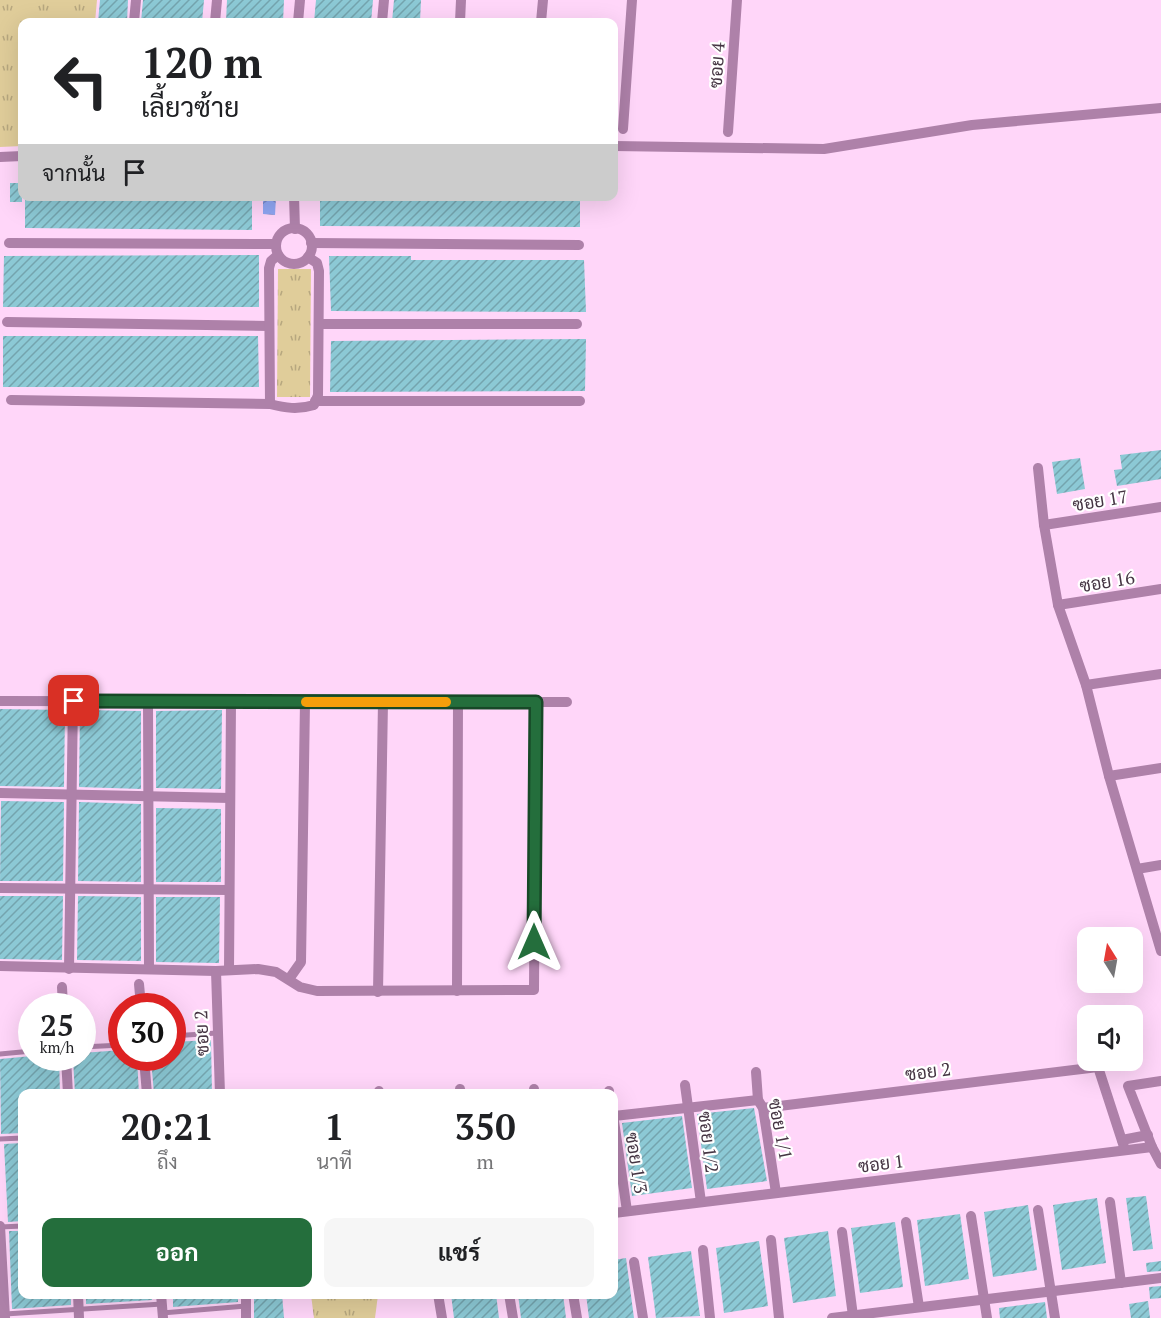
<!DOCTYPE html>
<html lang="th">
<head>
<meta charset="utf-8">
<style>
	:root { --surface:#fff; --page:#f6f6f6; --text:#202124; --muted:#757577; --accent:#246e3c }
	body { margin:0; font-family:"PT Serif",Sarabun,serif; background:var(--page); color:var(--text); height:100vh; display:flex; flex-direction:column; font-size:22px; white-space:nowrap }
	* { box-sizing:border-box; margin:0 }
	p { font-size:20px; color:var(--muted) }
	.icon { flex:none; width:33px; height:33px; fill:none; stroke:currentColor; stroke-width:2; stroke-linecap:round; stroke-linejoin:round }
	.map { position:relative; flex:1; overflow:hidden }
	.panel { position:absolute; left:18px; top:1089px; width:600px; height:210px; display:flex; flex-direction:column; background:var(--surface); border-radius:12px; box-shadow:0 6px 24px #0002 }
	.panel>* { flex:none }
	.banner { position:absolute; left:18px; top:18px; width:600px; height:183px; border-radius:12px; box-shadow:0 6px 24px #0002; background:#fff; color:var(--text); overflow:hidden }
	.needle { width:39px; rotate:349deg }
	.controls { position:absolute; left:1077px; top:927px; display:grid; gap:12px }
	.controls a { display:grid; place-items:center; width:66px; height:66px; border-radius:12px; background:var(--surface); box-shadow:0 6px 24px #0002; font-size:30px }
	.speed { position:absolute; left:18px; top:993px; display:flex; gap:12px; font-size:30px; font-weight:700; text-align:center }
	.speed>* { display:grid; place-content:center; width:78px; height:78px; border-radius:50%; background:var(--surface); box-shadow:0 6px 24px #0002; line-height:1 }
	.speed small { font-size:15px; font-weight:400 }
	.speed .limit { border:9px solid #d22; background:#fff; color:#111 }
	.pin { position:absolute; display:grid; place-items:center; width:51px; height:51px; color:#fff; margin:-26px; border-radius:12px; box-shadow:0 3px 9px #0006 }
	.me { position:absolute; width:66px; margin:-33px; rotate:0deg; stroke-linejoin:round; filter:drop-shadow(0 0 4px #0008) }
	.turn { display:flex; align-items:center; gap:21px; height:126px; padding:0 24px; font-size:27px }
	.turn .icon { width:78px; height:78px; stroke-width:2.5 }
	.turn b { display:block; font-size:42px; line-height:51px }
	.then { display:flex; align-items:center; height:57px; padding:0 24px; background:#0003; gap:12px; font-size:22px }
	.eta { display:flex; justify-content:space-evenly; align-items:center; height:102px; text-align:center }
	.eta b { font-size:36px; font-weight:700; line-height:42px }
	.button { display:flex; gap:12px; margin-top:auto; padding:12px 24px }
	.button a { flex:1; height:69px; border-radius:12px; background:var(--accent); color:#fff; font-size:24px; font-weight:700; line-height:69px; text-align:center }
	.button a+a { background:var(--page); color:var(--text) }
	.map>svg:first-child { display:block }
	.grass { fill:url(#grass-tufts) }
	.water { fill:url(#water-waves) }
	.building { fill:url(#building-hatch) }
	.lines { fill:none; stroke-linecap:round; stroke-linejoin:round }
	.lane { stroke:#ae81a9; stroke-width:5 }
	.street { stroke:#ae81a9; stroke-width:10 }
	.route-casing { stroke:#174827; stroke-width:15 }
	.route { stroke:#246e3c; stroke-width:10 }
	.slow { stroke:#f59e0b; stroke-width:10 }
	.labels { text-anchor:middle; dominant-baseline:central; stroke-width:4.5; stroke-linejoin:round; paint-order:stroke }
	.street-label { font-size:18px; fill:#453543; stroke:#fff }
</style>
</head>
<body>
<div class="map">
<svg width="1161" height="1318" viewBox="0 0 1161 1318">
	<defs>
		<pattern id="grass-tufts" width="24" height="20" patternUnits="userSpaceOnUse" patternTransform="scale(1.5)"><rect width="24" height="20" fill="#e0cd9a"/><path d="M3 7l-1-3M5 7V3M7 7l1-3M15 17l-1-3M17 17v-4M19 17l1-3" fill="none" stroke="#b7a77f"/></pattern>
		<pattern id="water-waves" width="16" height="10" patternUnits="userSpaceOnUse" patternTransform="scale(1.5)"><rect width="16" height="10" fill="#8fa6f3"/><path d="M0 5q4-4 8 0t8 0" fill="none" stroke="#7788c6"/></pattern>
		<pattern id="building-hatch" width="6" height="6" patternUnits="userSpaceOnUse" patternTransform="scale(1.5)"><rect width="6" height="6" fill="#8cc9d5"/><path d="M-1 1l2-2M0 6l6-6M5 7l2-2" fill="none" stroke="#74a4ae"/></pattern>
	</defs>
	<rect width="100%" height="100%" fill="#ffd6f9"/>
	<g class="grass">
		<polygon points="0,0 97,0 95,22 22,22 22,146 0,147"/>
		<polygon points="278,269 311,269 310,397 277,397"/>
		<polygon points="311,1295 378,1295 375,1318 314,1318"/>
	</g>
	<polygon class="water" points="263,197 276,197 275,215 263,214"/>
	<g class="building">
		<polygon points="100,0 128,0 127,22 98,22"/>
		<polygon points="143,0 204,0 202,22 141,22"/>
		<polygon points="227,0 284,0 283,22 226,22"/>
		<polygon points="316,0 373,0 371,22 314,22"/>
		<polygon points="394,0 421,0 420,22 392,22"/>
		<rect x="10" y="183" width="12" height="19"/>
		<polygon points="25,196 252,196 252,230 25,228"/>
		<polygon points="320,196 580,196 580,227 320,226"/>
		<polygon points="259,255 259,307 3,307 4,256"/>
		<polygon points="329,256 411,256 411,260 584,260 586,312 331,311"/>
		<polygon points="3,336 258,336 259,387 3,387"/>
		<polygon points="586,339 585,391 330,392 331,341"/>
		<polygon points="1161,450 1161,479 1117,486 1114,470 1122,469 1120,455"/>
		<polygon points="1080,458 1085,489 1057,494 1052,462"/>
		<polygon points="0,709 65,710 64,787 0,786"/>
		<polygon points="80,710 141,711 141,789 79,787"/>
		<polygon points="222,710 221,789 156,788 156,711"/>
		<polygon points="1,801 64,802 63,881 0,881"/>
		<polygon points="79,802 141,804 141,882 78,881"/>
		<polygon points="156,808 221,809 221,882 156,882"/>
		<polygon points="0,896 63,896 62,960 0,959"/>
		<polygon points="78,896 141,897 141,961 77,960"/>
		<polygon points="156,897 220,897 219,963 156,962"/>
		<polygon points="211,1040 212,1094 154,1094 151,1058 172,1058 172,1042"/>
		<polygon points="122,1050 122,1058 137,1058 139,1094 75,1094 73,1058 82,1058 82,1053"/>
		<polygon points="32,1056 59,1058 60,1094 22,1094 22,1133 1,1134 0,1059"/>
		<polygon points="754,1108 767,1181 707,1189 697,1114"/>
		<polygon points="682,1116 692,1188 632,1196 622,1123"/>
		<polygon points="22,1143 22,1221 8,1222 4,1144"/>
		<polygon points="1146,1196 1153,1249 1133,1251 1126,1198"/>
		<polygon points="1097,1198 1106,1263 1062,1270 1053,1205"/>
		<polygon points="1028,1205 1037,1270 993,1277 984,1212"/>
		<polygon points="960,1214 969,1279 925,1286 917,1220"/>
		<polygon points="895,1222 903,1287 860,1293 851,1228"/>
		<polygon points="9,1231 22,1231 22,1294 71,1294 71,1305 12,1309"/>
		<polygon points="828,1231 836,1296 793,1303 784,1238"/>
		<polygon points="759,1241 768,1306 724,1313 716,1248"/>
		<polygon points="691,1251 700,1316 656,1318 648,1257"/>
		<polygon points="626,1258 634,1318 589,1318 586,1294 614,1294 614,1260"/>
		<polygon points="1161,1261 1161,1271 1147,1272 1146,1263"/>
		<polygon points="1161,1286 1161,1298 1150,1299 1149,1287"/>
		<polygon points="86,1294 152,1294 152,1300 86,1304"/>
		<polygon points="173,1294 238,1294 238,1302 173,1307"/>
		<polygon points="254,1294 282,1294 284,1318 254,1318"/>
		<polygon points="451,1294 496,1294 499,1318 454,1318"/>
		<polygon points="518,1294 563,1294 566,1318 521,1318"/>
		<polygon points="1148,1301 1150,1318 1131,1318 1129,1304"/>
		<polygon points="1045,1302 1047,1318 1000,1318 999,1308"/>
	</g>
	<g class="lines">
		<g class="lane">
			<polyline points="172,1036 217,1033"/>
			<polyline points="82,1047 122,1045"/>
			<polyline points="0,1054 32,1051"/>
			<polyline points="0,1139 22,1138"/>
			<polyline points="0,1227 22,1226"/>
			<polyline points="162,1313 246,1306"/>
			<polyline points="5,1314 162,1304"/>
		</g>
		<g class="street">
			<polyline points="134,22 136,0"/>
			<polyline points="215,22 217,0"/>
			<polyline points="298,22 300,0"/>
			<polyline points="382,22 384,0"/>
			<polyline points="460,22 461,0"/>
			<polyline points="541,22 543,0"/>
			<polyline points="623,129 632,0"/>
			<polyline points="728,132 737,0"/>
			<polyline points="614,146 824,149 972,125 1161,108"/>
			<polyline points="0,157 22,156"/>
			<polyline points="294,196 295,229"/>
			<circle cx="294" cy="246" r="18"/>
			<polyline points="9,243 276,244"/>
			<polyline points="311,243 579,245"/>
			<polyline points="7,322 269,326"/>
			<polyline points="319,324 577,324"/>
			<path d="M11,400L270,404C285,408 298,410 314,405L318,395L319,271L317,263L308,257"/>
			<polyline points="315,401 580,401"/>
			<polyline points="270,404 269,268 271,261 278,255"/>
			<polyline points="1038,468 1044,525 1058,605 1086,685 1109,776 1161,951"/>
			<polyline points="1044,525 1161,507"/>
			<polyline points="1058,605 1161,589"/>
			<polyline points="1086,685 1161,674"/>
			<polyline points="0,701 567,702"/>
			<polyline points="148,701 149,969"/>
			<polyline points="1109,776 1161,768"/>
			<polyline points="0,793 230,798"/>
			<polyline points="1137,869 1161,865"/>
			<polyline points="0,888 229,890"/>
			<polyline points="0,966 216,971 258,969 276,972 300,987 317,991 534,990 536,702"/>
			<polyline points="69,969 73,701"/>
			<polyline points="229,970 231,702"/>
			<polyline points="216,971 220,1094"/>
			<polyline points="289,979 301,962 305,702"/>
			<polyline points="139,984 141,1006"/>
			<polyline points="62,987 63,1006"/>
			<polyline points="457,991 458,702"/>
			<polyline points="378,992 383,702"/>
			<polyline points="66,1058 68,1094"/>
			<polyline points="144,1058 147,1094"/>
			<polyline points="756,1072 758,1100 763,1108 776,1193"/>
			<polyline points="1161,1081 1128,1086 1152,1147 1161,1164"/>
			<polyline points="685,1085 701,1202"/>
			<polyline points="460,1089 461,1094"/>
			<polyline points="534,1089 534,1094"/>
			<polyline points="379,1091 380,1094"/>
			<polyline points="609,1091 609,1094"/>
			<polyline points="763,1108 1098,1067 1125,1150"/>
			<polyline points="614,1116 758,1100"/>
			<polyline points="614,1121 627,1211"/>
			<polyline points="1122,1140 1148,1135"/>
			<polyline points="1110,1202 1121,1283"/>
			<polyline points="1038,1210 1055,1318"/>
			<polyline points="614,1213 1152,1147"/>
			<polyline points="971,1216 987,1318"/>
			<polyline points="906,1222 919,1307"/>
			<polyline points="0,1226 5,1318"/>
			<polyline points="842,1232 853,1316"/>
			<polyline points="771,1240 779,1318"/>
			<polyline points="703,1250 710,1318"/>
			<polyline points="634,1262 643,1318"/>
			<polyline points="78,1294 79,1318"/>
			<polyline points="161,1294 163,1318"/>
			<polyline points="246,1294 246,1318"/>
			<polyline points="438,1294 442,1318"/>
			<polyline points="509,1294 513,1318"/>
			<polyline points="573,1294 577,1318"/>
			<polyline points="832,1318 1161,1278"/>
		</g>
	</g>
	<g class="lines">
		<g class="route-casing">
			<polyline id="route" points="74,701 536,702 534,942"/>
		</g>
		<use href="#route" class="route"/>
		<polyline class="slow" points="306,702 446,702"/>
	</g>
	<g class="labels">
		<g class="street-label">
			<text transform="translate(716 65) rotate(-86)">ซอย 4</text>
			<text transform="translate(1100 500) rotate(-9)">ซอย 17</text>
			<text transform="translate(1107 581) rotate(-9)">ซอย 16</text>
			<text transform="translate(201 1033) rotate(-92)">ซอย 2</text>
			<text transform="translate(928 1071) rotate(-7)">ซอย 2</text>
			<text transform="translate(781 1129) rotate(79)">ซอย 1/1</text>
			<text transform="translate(709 1142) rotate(83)">ซอย 1/2</text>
			<text transform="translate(637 1163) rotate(81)">ซอย 1/3</text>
			<text transform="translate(881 1163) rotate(-7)">ซอย 1</text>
		</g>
	</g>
</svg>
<div class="controls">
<a><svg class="needle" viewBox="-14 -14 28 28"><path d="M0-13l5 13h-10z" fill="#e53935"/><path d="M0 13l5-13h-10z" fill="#757577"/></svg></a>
<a><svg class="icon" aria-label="sound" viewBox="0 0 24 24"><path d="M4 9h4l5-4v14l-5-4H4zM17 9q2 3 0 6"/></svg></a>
</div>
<div class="speed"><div>25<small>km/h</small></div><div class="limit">30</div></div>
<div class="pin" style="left:74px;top:701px;background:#d93025"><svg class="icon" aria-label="arrive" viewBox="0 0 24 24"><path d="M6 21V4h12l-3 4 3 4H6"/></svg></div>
<svg class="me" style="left:534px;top:942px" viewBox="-20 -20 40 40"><path d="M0-17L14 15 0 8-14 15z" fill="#246e3c" stroke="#fff" stroke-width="4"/></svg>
<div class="banner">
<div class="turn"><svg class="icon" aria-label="left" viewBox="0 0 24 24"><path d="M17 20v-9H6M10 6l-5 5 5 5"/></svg><div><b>120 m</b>เลี้ยวซ้าย</div></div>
<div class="then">จากนั้น<svg class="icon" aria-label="arrive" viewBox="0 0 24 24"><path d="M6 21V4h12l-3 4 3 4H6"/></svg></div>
</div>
<section class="panel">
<div class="eta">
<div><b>20:21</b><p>ถึง</p></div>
<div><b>1</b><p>นาที</p></div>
<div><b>350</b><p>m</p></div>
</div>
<div class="button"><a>ออก</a><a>แชร์</a></div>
</section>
</div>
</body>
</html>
